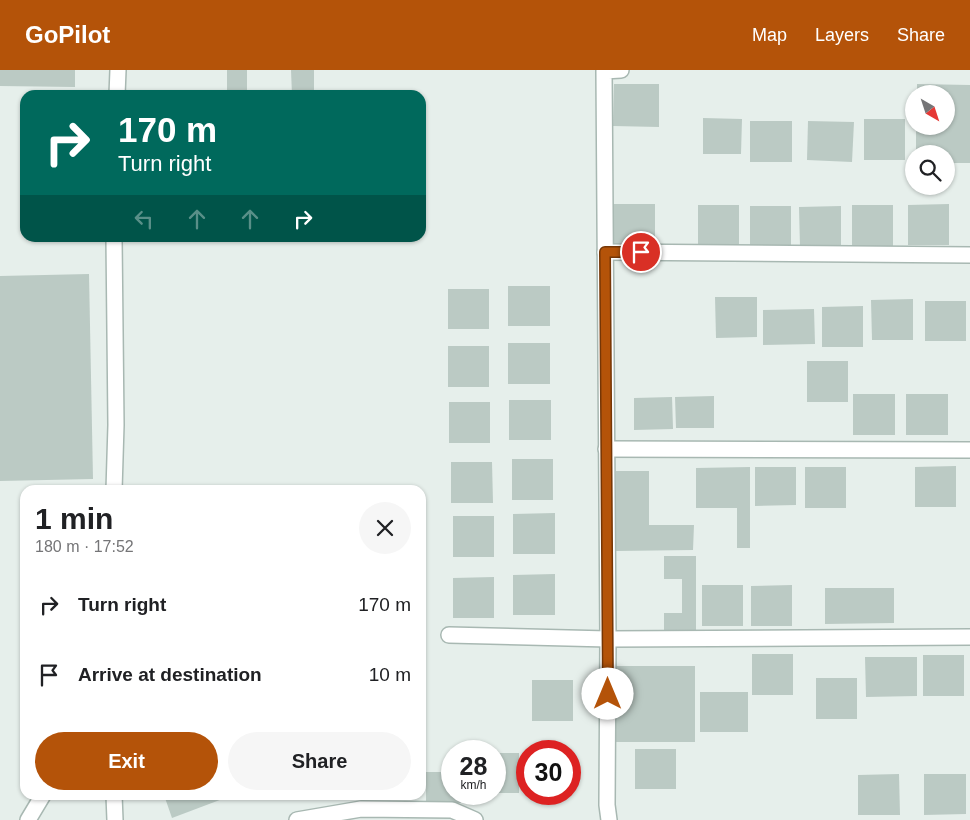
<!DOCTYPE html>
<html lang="en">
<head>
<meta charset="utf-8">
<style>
	:root { --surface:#fff; --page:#f6f6f6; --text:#202124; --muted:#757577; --accent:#b45309 }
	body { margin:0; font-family:Helvetica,sans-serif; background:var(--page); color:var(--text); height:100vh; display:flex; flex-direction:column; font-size:19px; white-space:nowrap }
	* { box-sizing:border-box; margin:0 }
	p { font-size:16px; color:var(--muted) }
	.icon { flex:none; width:28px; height:28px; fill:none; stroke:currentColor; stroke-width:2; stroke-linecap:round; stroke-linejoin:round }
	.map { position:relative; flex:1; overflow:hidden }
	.details { position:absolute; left:20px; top:415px; width:406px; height:315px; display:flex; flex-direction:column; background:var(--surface); border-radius:15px; box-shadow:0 1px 4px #0004 }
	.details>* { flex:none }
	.banner { position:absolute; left:20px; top:20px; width:406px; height:152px; border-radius:15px; box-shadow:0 1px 4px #0004; background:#00695c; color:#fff; overflow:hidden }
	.needle { width:32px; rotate:141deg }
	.controls { position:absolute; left:905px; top:15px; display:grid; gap:10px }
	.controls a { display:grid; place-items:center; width:50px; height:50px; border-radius:50%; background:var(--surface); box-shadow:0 1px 4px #0004; font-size:25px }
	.speed { position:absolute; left:441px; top:670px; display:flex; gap:10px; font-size:25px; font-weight:700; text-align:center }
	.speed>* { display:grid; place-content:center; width:65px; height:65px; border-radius:50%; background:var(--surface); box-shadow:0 1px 4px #0004; line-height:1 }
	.speed small { font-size:12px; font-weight:400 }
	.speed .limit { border:8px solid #d22; background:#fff; color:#111 }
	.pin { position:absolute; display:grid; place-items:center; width:42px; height:42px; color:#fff; margin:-21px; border:2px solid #fff; border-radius:50%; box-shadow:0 1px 5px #0007 }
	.me { position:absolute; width:55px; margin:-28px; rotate:0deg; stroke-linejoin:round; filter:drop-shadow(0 0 4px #0008) }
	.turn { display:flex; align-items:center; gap:18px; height:105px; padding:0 15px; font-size:22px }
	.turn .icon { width:65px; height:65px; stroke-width:2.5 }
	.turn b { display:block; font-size:35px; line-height:42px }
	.lanes { display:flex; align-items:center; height:48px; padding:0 15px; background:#0003; justify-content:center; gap:25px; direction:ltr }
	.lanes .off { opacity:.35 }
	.round { display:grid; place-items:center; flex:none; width:52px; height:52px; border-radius:26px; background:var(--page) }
	.summary { display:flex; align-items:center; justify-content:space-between; height:85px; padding:0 15px }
	h1 { font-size:30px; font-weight:700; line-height:38px }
	.primary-button { display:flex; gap:10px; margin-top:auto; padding:10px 15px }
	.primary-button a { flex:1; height:58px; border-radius:30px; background:var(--accent); color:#fff; font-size:20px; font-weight:700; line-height:58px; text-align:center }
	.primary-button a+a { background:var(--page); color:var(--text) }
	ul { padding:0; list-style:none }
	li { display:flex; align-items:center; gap:15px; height:70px; padding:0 15px }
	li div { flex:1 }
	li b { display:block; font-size:19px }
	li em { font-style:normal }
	header { display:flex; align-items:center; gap:30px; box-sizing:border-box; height:70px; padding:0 25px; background:var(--accent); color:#fff }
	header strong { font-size:24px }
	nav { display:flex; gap:28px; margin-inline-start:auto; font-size:18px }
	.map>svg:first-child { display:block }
	.building { fill:#bbcac4 }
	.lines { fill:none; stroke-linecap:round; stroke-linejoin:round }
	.minor-casing { stroke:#a8b8b2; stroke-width:18 }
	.minor { stroke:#fff; stroke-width:15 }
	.route-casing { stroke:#753606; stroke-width:12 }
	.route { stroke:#b45309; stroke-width:9 }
</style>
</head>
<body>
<header>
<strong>GoPilot</strong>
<nav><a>Map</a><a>Layers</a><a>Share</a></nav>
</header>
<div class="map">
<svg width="970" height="750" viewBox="0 0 970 750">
	<rect width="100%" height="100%" fill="#e6efeb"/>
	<g class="building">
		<polygon points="0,0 75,0 75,17 0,16"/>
		<rect x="227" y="0" width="20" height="25"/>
		<polygon points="291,0 314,0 314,25 292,25"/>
		<polygon points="614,14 659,14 659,57 613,56"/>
		<polygon points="917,14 970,15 970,93 946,93 946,84 916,84 916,56 946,56 946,24 917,24"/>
		<polygon points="703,48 742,49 741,84 703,84"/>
		<rect x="864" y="49" width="41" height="41"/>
		<rect x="750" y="51" width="42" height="41"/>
		<polygon points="808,51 854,52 852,92 807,90"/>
		<rect x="613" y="134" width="42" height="40"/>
		<polygon points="949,134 949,175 908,175 908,135"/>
		<rect x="698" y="135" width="41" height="41"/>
		<rect x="852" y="135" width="41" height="41"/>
		<rect x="750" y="136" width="41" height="40"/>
		<polygon points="841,136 841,177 800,177 799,137"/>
		<polygon points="89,204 93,409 0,411 0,206"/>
		<rect x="508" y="216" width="42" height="40"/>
		<rect x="448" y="219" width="41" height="40"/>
		<polygon points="715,227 757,227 757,267 716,268"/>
		<polygon points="913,229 913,270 872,270 871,230"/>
		<rect x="925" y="231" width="41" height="40"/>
		<polygon points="863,236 863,277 822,277 822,237"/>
		<polygon points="814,239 815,274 763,275 763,240"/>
		<rect x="508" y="273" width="42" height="41"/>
		<rect x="448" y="276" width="41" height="41"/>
		<rect x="807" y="291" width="41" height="41"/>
		<rect x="853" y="324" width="42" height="41"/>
		<rect x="906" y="324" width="42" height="41"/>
		<polygon points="714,326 714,358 676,358 675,327"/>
		<polygon points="672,327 673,359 634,360 634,328"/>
		<rect x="509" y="330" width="42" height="40"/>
		<rect x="449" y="332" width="41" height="41"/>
		<rect x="512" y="389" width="41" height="41"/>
		<polygon points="451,392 492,392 493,433 451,433"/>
		<polygon points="956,396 956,437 915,437 915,397"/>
		<polygon points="750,397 750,478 737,478 737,438 696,438 696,398"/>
		<polygon points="755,397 796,397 796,435 755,436"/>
		<rect x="805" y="397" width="41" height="41"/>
		<polygon points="616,401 649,401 649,455 694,455 693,480 616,481"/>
		<polygon points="555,443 555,484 513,484 513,444"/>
		<rect x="453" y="446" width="41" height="41"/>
		<polygon points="664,486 696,486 696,560 664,560 664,543 682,543 682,509 664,509"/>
		<polygon points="555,504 555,545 513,545 513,505"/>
		<polygon points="494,507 494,548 453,548 453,508"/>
		<rect x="702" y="515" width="41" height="41"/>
		<polygon points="792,515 792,556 751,556 751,516"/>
		<polygon points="825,518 894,518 894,553 825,554"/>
		<rect x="752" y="584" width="41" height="41"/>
		<rect x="923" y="585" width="41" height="41"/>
		<polygon points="865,587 917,587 917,626 866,627"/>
		<rect x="616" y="596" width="79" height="76"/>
		<rect x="816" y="608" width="41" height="41"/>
		<rect x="532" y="610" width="41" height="41"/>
		<rect x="700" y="622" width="48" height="40"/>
		<rect x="635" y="679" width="41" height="40"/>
		<rect x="495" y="683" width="24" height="40"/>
		<polygon points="426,702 452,702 452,724 461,724 461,733 426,733"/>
		<polygon points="899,704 900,745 858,745 858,705"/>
		<polygon points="924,704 966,704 966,744 924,745"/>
		<polygon points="164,725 233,725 172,748"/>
	</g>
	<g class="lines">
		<g class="minor-casing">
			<g id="minor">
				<polyline points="117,25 118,0"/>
				<polyline points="605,182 970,185"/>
				<polyline points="606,379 970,380"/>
				<polyline points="114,420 116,355 114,168"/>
				<polyline points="449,565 608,569 970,567"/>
				<polyline points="114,725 115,750"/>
				<polyline points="28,750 43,725"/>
				<polyline points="297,750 361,739 452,740 475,750"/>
				<polyline points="609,750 607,735 608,569 604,1 621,0"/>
			</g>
		</g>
		<use href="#minor" class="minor"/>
	</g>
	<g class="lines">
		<g class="route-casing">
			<polyline id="route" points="608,624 605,182 641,182"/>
		</g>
		<use href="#route" class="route"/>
	</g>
</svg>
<div class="controls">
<a><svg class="needle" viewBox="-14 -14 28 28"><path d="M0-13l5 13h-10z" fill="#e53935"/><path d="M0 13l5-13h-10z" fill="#757577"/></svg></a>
<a><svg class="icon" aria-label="search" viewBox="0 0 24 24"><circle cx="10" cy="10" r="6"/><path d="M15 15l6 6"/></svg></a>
</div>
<div class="speed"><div>28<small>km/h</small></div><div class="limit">30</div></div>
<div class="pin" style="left:641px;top:182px;background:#d93025"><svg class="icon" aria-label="arrive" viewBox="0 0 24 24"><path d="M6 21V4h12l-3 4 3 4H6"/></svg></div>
<svg class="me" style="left:608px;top:624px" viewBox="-20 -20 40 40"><circle r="19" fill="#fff"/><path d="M0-13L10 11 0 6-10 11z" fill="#b45309"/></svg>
<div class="banner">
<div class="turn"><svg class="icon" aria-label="right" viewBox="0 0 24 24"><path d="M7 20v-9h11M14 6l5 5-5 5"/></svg><div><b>170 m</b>Turn right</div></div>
<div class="lanes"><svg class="icon off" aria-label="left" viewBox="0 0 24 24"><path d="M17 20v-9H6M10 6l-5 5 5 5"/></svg><svg class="icon off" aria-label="ahead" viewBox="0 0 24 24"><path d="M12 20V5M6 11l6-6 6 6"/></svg><svg class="icon off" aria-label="ahead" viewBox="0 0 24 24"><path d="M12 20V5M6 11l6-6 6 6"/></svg><svg class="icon" aria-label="right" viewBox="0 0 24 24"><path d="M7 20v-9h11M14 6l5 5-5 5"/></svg></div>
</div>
<section class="details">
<div class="summary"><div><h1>1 min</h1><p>180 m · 17:52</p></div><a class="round"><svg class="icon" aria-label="close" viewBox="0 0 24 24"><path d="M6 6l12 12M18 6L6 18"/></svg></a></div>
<ul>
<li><svg class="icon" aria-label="right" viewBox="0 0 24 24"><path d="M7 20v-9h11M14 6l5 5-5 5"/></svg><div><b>Turn right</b></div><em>170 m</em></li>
<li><svg class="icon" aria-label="arrive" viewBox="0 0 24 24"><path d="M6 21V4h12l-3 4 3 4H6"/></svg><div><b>Arrive at destination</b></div><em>10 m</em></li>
</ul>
<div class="primary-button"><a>Exit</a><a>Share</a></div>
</section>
</div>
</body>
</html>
